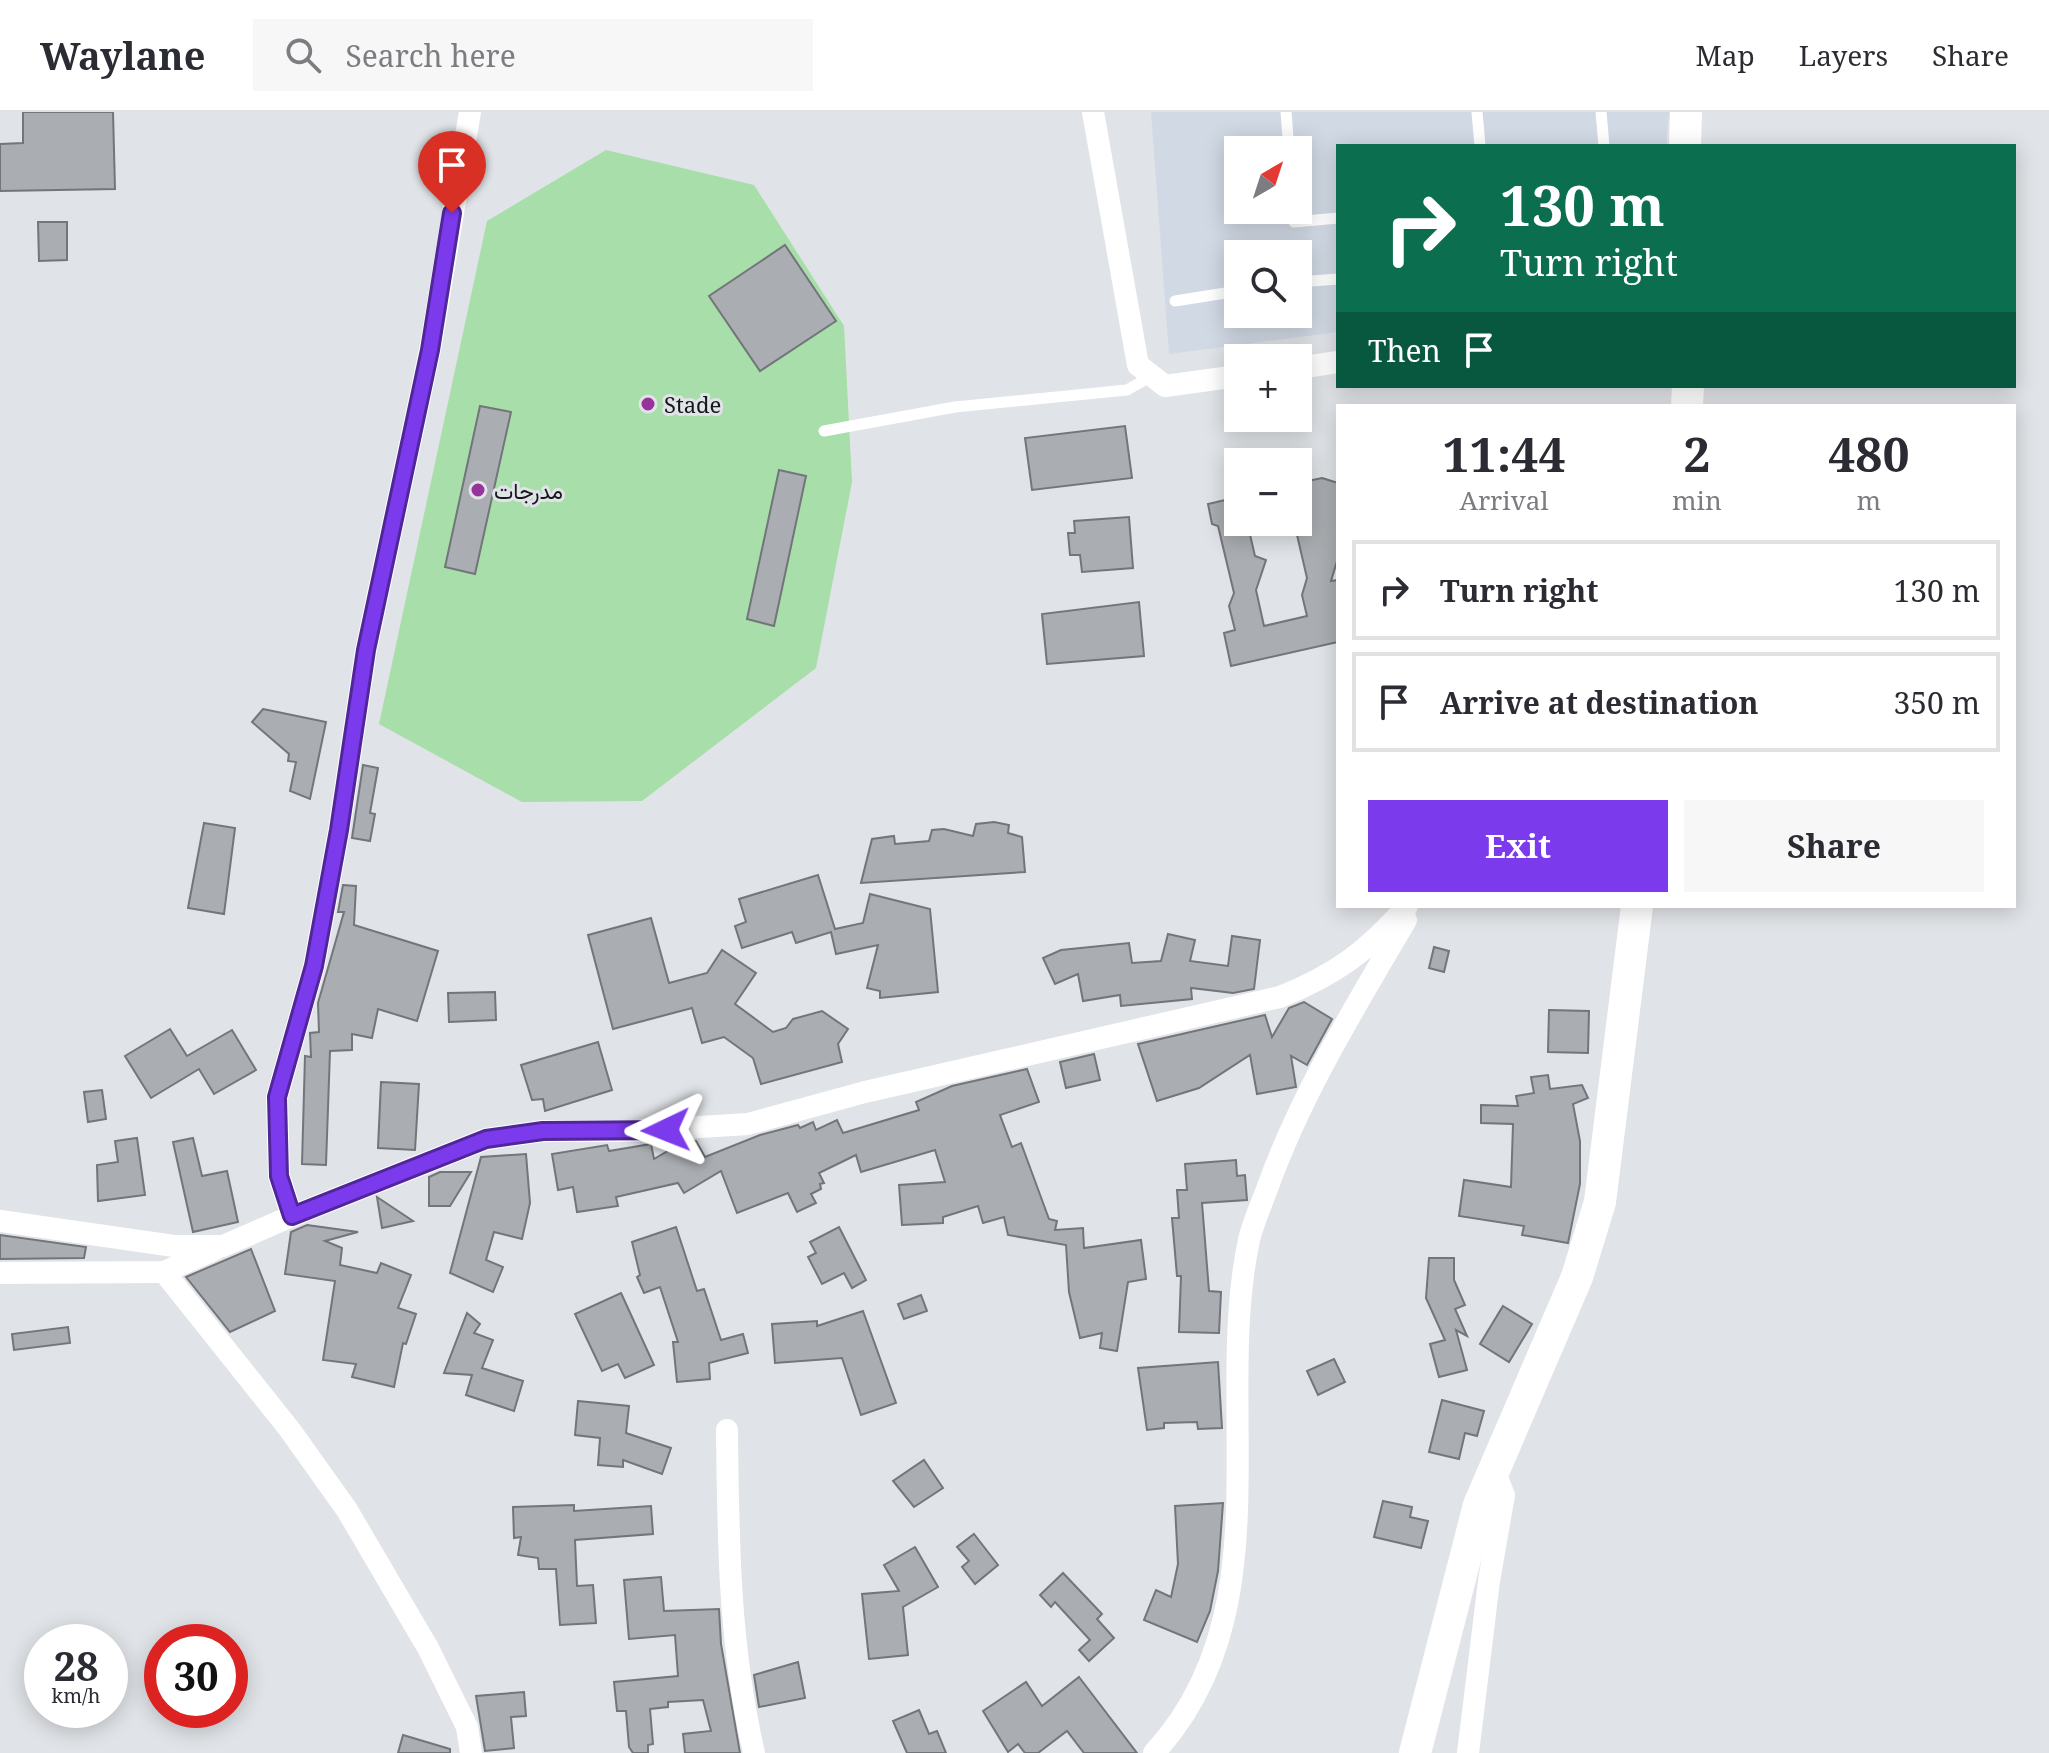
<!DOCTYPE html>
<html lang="en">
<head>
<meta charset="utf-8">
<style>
	:root { --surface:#fff; --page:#f7f7f7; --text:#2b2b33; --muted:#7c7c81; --line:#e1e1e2; --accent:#7c3aed }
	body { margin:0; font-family:"Noto Serif",Vazirmatn,serif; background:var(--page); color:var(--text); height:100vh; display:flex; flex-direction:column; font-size:30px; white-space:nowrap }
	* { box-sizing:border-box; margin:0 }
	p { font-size:26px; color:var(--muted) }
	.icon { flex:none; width:44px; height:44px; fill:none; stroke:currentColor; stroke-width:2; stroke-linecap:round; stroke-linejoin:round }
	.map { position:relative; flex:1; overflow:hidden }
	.side { position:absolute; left:1336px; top:292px; width:680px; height:504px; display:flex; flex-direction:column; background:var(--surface); border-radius:0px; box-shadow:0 4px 20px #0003 }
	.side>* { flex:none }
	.hud { position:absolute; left:1336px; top:32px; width:680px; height:244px; border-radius:0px; box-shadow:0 4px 20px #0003; background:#0b6e4f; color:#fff; overflow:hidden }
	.needle { width:52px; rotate:39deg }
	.tools { position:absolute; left:1224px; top:24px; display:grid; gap:16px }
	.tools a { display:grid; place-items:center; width:88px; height:88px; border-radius:0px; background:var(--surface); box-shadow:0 4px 20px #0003; font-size:40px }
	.speed { position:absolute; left:24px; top:1512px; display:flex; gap:16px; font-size:40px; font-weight:700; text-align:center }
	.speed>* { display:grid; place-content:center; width:104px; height:104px; border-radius:50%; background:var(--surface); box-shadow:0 4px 20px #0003; line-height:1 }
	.speed small { font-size:20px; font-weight:400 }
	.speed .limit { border:12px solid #d22; background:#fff; color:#111 }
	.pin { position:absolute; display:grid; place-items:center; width:68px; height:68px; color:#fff; margin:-82px -34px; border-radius:50% 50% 50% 0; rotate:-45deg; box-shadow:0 0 8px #0007 }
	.pin .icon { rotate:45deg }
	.me { position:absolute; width:88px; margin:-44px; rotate:268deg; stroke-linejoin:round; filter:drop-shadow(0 0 6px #0008) }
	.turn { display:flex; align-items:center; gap:28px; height:168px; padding:0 32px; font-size:36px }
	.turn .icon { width:104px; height:104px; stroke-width:2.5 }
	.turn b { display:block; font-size:56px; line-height:68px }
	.then { display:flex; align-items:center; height:76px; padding:0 32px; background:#0003; gap:16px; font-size:30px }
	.eta { display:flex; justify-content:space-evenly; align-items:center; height:136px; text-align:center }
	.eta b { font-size:48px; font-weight:700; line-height:56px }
	.action { display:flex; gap:16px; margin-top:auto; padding:16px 32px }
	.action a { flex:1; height:92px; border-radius:0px; background:var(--accent); color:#fff; font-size:32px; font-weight:700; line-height:92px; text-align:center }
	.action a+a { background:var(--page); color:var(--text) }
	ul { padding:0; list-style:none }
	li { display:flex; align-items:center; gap:24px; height:100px; margin:0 16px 12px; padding:0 16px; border:4px solid var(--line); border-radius:0px }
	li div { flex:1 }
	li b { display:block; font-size:30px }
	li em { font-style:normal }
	header { display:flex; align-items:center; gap:48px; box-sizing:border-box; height:112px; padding:0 40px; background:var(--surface); border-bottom:2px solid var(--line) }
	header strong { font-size:38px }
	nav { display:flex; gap:44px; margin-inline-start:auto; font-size:28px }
	.search { width:560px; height:72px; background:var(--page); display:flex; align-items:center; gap:20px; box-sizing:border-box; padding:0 28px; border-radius:0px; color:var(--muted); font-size:30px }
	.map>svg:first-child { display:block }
	.built { fill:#d1d9e4; fill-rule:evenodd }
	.green { fill:#a7dea9 }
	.building { fill:#aaadb1; stroke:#727579; stroke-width:2 }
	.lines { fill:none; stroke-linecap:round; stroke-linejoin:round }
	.lane { stroke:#fff; stroke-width:11 }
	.street { stroke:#fff; stroke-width:22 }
	.secondary { stroke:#fff; stroke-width:32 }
	.route-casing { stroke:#51269a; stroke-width:20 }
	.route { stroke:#7c3aed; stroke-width:14 }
	.poi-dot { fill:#96349b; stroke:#e0e3e7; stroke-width:3 }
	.labels { text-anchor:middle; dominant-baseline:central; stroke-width:6; stroke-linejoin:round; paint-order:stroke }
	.poi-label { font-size:22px; fill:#161718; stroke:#e0e3e7; text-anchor:start }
</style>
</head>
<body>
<header>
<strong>Waylane</strong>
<div class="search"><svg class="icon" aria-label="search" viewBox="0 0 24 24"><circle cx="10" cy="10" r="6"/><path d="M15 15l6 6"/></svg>Search here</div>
<nav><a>Map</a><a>Layers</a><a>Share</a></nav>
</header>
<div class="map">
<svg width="2049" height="1641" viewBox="0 0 2049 1641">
	<rect width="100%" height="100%" fill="#e0e3e7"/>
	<path class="built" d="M1151,0H1669L1666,34H1338V220L1169,242ZM1238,38H1298V98H1238ZM1238,142H1298V202H1238Z"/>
	<polygon class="green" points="606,38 754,73 844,214 852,370 816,556 642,689 522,690 379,612 487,109"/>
	<g class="building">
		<polygon points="23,0 113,0 115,77 0,79 0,32 23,31"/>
		<polygon points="38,110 67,110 67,148 39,149"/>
		<polygon points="785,133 836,209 760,259 709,184"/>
		<polygon points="480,294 511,300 475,462 445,455"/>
		<polygon points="1125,314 1132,366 1032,378 1025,326"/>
		<polygon points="779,358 806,364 774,514 747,507"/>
		<polygon points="1322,366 1338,371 1338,446 1331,469 1338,468 1338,530 1231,554 1224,521 1235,518 1229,494 1234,481 1218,414 1212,412 1208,392 1238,385 1238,410 1247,410 1255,444 1266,448 1256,478 1264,514 1307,504 1302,483 1307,466 1294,410 1298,410 1298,371"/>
		<polygon points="1129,405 1133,456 1082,460 1080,443 1070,443 1068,421 1075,421 1074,409"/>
		<polygon points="1139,490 1144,544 1047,552 1042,502"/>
		<polygon points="263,597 326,610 310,687 290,679 296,650 288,649 289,642 252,610"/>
		<polygon points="363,653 378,656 370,701 375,702 370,729 352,726"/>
		<polygon points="994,710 1009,713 1008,721 1022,725 1025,760 861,771 872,727 894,724 895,732 929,729 932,718 944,717 973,724 976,712"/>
		<polygon points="204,711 235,716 224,802 188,796"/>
		<polygon points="818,763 835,817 863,811 870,782 930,797 938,880 880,886 880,879 867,876 878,833 836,842 831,820 796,831 792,820 742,836 735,814 746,810 739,787"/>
		<polygon points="343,773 356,774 354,813 438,839 417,909 378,897 372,926 352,922 352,938 330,939 326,1053 302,1052 305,944 311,945 310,921 319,920 318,891 344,800 338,800"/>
		<polygon points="651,806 669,871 707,861 722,838 756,861 735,892 773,920 786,916 793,907 822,899 848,917 838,932 842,950 761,972 753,946 724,925 702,931 692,896 613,917 588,823"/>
		<polygon points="1168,822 1195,828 1190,849 1228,854 1232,824 1260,828 1254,877 1233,881 1191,876 1192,887 1121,894 1120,883 1083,889 1078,862 1055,872 1043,846 1061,838 1129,831 1132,851 1161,849"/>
		<polygon points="1434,835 1449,839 1444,860 1429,856"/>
		<polygon points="495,880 496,908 449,910 448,881"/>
		<polygon points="1304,890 1332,907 1307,953 1291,944 1296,975 1257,982 1250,943 1199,976 1157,989 1138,932 1265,903 1272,925 1289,896"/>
		<polygon points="1549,898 1589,899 1588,941 1548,940"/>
		<polygon points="170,917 187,944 232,918 256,958 214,982 199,957 151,986 125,944"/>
		<polygon points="598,930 612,978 545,999 543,987 532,988 521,953"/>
		<polygon points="1094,942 1100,968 1066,976 1060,950"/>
		<polygon points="1027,957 1039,990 1000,1003 1012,1035 1021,1031 1049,1107 1057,1109 1055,1118 1083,1116 1084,1136 1141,1128 1146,1167 1128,1170 1117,1239 1100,1236 1102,1221 1080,1226 1069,1180 1066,1133 1008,1123 1004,1105 983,1111 978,1094 943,1105 943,1111 902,1113 899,1073 945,1070 935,1038 861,1060 856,1043 819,1061 824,1071 820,1072 821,1077 811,1082 816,1091 797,1100 788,1081 737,1101 721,1059 684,1081 678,1071 616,1085 618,1094 577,1100 573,1075 558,1078 552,1042 607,1033 609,1039 651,1032 654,1047 683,1030 696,1029 705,1045 760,1023 798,1013 800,1016 813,1010 816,1018 837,1008 843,1021 919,998 916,990 952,974"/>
		<polygon points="1548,963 1550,977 1582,973 1588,986 1573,992 1580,1029 1580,1072 1568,1131 1522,1123 1524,1114 1459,1104 1464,1068 1511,1075 1513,1012 1481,1011 1481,993 1518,994 1516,984 1534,981 1531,965"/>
		<polygon points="381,970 419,972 415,1038 378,1036"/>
		<polygon points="102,978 106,1007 88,1010 84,980"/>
		<polygon points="137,1026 145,1083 98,1089 97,1053 118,1050 115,1029"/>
		<polygon points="193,1026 202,1064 227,1059 238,1110 193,1120 173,1030"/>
		<polygon points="526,1042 530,1091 522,1127 494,1120 486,1148 503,1155 493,1180 450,1161 481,1045"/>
		<polygon points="1236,1048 1237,1064 1245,1063 1247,1088 1202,1091 1209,1179 1221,1180 1219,1221 1179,1220 1181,1164 1177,1164 1172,1106 1179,1106 1177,1078 1187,1078 1185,1052"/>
		<polygon points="440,1060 471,1060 450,1094 429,1094 429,1065"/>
		<polygon points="377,1085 413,1109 382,1116"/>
		<polygon points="307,1113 358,1120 325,1129 342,1136 340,1153 377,1161 381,1151 411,1163 398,1196 416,1202 406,1232 403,1231 394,1275 352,1265 356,1252 323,1248 335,1169 285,1162 291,1120"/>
		<polygon points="676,1115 697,1179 704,1177 721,1228 743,1222 748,1241 709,1251 710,1267 677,1270 673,1230 678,1230 660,1175 644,1181 637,1165 640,1163 632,1130"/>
		<polygon points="839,1115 866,1168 852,1176 844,1161 822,1172 808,1145 816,1141 810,1130"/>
		<polygon points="0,1123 86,1135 84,1146 0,1147"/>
		<polygon points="251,1137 275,1199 230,1220 186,1165"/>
		<polygon points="1429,1146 1454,1146 1454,1168 1465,1193 1455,1197 1467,1224 1456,1218 1467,1258 1439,1265 1430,1232 1445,1228 1426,1186"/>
		<polygon points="621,1181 654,1253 625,1266 618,1252 602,1259 575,1202"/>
		<polygon points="921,1183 927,1199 904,1207 898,1192"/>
		<polygon points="1503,1194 1532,1212 1509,1250 1480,1232"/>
		<polygon points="863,1199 896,1291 861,1303 842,1246 775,1251 772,1212 817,1209 817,1214"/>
		<polygon points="467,1201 480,1212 474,1221 493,1228 482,1256 523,1269 514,1299 466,1283 472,1263 444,1261"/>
		<polygon points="68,1215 70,1231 14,1238 12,1222"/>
		<polygon points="1334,1247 1345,1270 1318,1283 1307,1259"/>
		<polygon points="1218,1250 1222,1316 1198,1317 1197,1310 1164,1311 1164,1316 1147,1318 1138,1256"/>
		<polygon points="1442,1288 1484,1299 1477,1324 1465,1321 1459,1347 1429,1340"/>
		<polygon points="578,1289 629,1294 626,1321 671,1336 662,1362 623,1348 623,1355 598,1353 600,1326 575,1323"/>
		<polygon points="924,1348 943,1376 914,1395 893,1369"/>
		<polygon points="1383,1389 1412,1395 1410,1405 1428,1409 1421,1436 1374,1425"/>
		<polygon points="1223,1391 1218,1459 1210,1499 1197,1530 1144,1508 1156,1478 1171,1485 1178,1452 1175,1394"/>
		<polygon points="574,1393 574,1399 651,1394 653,1422 575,1428 577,1474 593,1473 596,1511 560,1513 556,1457 539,1457 538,1446 518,1443 521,1425 514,1426 513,1395"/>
		<polygon points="974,1422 998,1453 975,1472 962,1455 969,1449 957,1435"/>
		<polygon points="915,1435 938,1475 903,1495 908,1543 869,1547 862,1482 899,1479 884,1453"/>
		<polygon points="1063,1461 1102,1502 1097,1507 1114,1526 1089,1549 1079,1538 1090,1528 1055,1490 1051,1495 1040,1483"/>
		<polygon points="661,1465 664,1499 719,1497 721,1532 740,1641 685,1641 683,1622 711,1619 703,1588 668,1590 668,1595 650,1597 653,1632 648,1633 648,1641 633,1641 629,1635 626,1599 617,1599 614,1570 678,1564 675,1523 629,1527 624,1468"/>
		<polygon points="798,1550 805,1586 759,1595 754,1563"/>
		<polygon points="1079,1565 1137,1641 1084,1641 1067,1619 1038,1641 1025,1641 1018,1632 1008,1640 983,1599 1026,1570 1042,1594"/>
		<polygon points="524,1580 526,1604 511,1605 514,1636 485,1639 476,1584"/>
		<polygon points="919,1598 929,1622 937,1619 946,1641 907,1641 893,1609"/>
		<polygon points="403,1623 450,1637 450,1641 398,1641"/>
	</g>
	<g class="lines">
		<g class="lane">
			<polyline points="1286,0 1289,38"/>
			<polyline points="1477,0 1480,34"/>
			<polyline points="1601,0 1604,34"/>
			<polyline points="1293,98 1294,110 1338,106"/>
			<polyline points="1298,170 1338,167"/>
			<polyline points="1175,189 1238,179"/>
			<polyline points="824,319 955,295 1127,278 1150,265"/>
		</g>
		<g class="street">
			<polyline points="1093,0 1138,253 1165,274 1238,264"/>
			<polyline points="1298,256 1338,250"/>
			<path d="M292,1104L486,1027L543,1019H635L748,1012L865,980L1280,885C1335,863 1368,839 1407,794"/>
			<polyline points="0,1109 174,1134 223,1134 292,1104 279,1064 277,985 314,854 339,718 366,538 430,238 470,0"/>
			<polyline points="164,1160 290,1318 347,1398 428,1536 467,1615 471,1641"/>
			<polyline points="0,1161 164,1160 214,1138"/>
			<path d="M727,1318C728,1427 729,1534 754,1641"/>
			<path d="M1154,1641C1285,1499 1213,1297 1249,1128C1253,1111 1261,1093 1267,1077C1301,982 1355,895 1406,808"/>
			<polyline points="1468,1641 1489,1469 1504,1383 1494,1358"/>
		</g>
		<g class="secondary">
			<polyline points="1685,34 1686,0"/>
			<polyline points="1687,294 1688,274"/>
			<polyline points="1415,1641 1479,1393 1577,1165 1600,1090 1637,794"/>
		</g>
	</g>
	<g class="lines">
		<g class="route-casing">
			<polyline id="route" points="452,101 430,238 366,538 339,718 314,854 277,985 279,1064 292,1104 486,1027 543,1019 666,1018"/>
		</g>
		<use href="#route" class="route"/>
	</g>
	<g class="poi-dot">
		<circle cx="648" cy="292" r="8"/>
		<circle cx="478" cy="378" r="8"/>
	</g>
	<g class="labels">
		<g class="poi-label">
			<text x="664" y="292">Stade</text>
			<text x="494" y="378">مدرجات</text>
		</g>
	</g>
</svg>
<div class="tools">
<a><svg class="needle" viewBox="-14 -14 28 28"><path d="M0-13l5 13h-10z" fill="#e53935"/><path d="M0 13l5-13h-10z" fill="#7c7c81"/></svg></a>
<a><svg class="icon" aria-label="search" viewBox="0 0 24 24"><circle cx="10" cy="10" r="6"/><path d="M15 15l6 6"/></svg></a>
<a>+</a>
<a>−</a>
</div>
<div class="speed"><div>28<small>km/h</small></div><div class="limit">30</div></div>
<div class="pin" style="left:452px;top:101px;background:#d93025"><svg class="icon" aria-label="arrive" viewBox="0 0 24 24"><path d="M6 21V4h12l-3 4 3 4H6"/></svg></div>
<svg class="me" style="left:666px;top:1018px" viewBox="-20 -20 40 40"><path d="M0-17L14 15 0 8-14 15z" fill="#7c3aed" stroke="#fff" stroke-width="4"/></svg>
<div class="hud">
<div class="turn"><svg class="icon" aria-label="right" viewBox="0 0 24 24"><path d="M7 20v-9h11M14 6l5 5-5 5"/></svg><div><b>130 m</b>Turn right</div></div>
<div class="then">Then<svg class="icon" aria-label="arrive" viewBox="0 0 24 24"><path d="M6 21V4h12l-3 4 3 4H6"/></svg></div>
</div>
<section class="side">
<div class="eta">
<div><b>11:44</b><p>Arrival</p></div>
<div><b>2</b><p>min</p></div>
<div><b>480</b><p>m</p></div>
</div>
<ul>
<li><svg class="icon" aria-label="right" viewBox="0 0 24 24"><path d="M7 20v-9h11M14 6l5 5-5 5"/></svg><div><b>Turn right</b></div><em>130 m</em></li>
<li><svg class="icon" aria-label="arrive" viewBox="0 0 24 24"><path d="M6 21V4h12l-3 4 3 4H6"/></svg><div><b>Arrive at destination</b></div><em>350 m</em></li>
</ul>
<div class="action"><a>Exit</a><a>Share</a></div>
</section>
</div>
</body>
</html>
